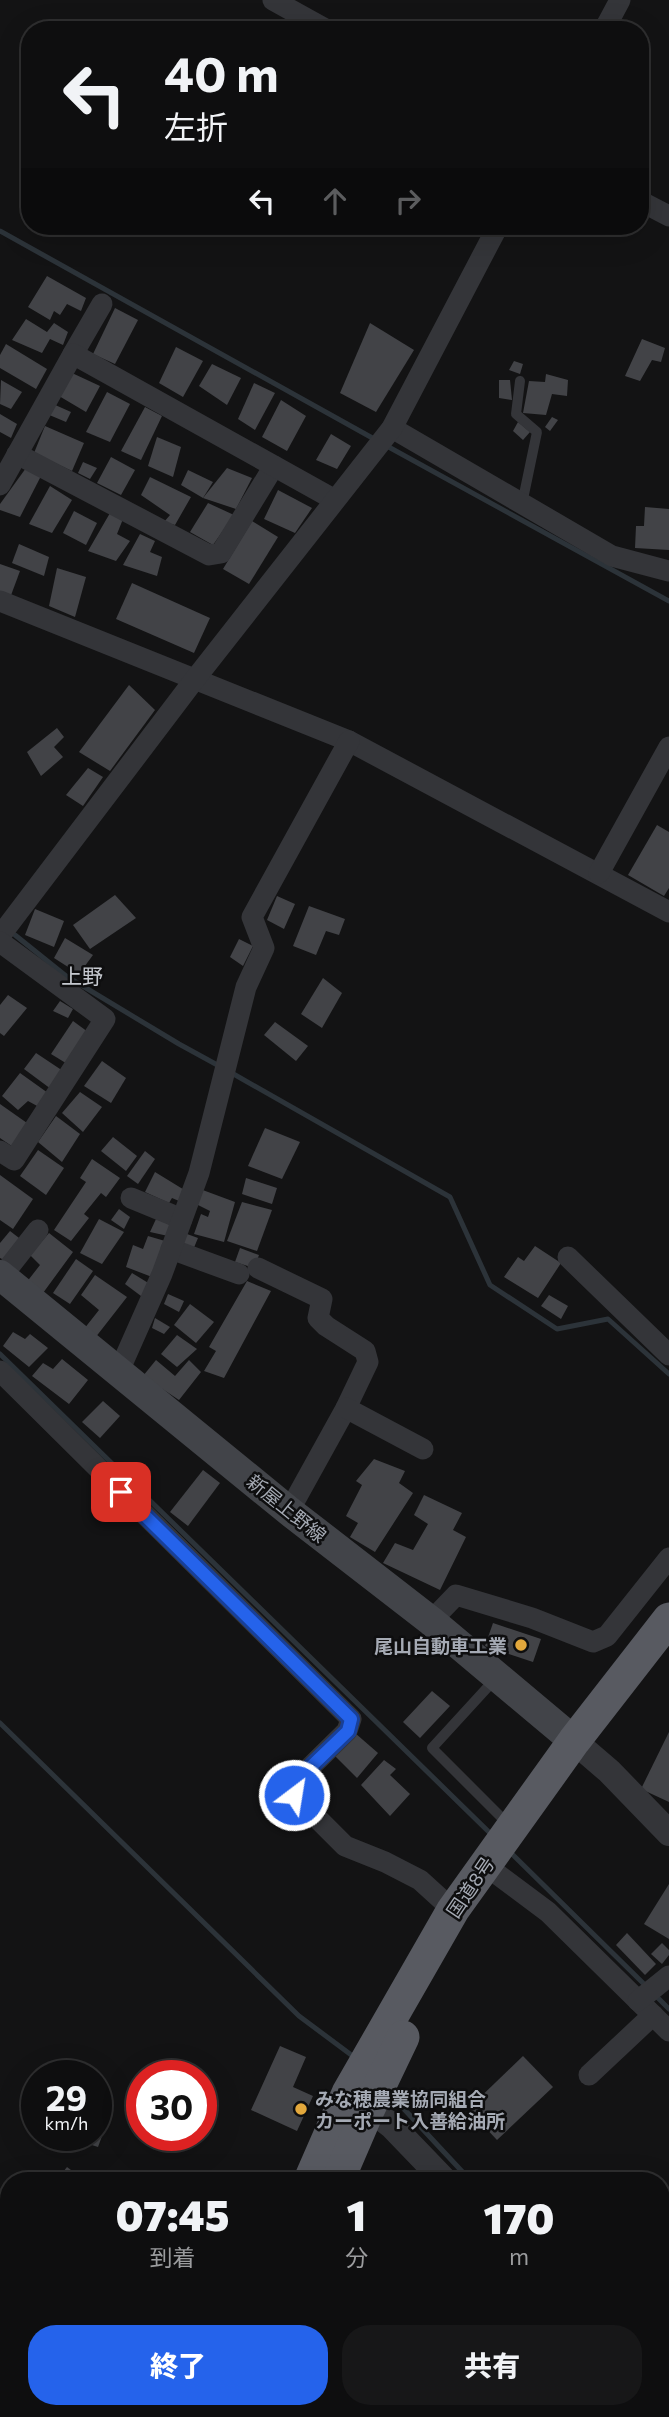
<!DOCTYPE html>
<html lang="ja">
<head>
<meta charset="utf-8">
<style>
	:root { --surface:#0e0e0f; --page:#171718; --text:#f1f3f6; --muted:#9b9c9e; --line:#2e2e2f; --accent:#2563eb }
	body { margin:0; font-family:Commissioner,"Noto Sans JP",sans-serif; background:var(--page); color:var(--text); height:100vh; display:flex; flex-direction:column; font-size:26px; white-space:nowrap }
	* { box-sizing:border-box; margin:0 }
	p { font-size:23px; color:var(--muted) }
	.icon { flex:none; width:38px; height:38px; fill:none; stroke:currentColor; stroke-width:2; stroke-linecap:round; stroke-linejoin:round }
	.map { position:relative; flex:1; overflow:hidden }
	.drawer { position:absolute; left:0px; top:2172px; width:670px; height:247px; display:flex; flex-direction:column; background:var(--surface); border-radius:28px 28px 0 0; box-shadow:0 7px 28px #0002,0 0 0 2px var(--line) }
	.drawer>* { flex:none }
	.hud { position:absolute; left:21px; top:21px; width:628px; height:214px; border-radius:28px; box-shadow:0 7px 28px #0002,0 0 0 2px var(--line); background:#0e0e0f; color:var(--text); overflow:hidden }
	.speed { position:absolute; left:21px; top:2060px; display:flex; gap:14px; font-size:35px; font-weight:700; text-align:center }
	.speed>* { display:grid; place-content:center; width:91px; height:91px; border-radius:50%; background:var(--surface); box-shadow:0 7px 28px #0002,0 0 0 2px var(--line); line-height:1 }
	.speed small { font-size:18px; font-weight:400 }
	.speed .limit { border:10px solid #d22; background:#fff; color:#111 }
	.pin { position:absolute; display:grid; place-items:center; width:60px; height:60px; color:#fff; margin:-30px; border-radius:14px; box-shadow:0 4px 10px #0006 }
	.me { position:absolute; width:77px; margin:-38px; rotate:31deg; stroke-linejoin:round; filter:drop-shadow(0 0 5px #0008) }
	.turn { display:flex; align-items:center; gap:24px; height:147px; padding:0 28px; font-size:32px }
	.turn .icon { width:91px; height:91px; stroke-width:2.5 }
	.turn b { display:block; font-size:49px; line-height:60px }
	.lanes { display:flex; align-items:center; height:66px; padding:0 28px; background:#0003; justify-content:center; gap:35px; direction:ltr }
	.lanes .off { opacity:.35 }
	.eta { display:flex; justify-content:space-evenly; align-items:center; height:119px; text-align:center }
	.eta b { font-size:42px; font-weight:800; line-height:49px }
	.button { display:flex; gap:14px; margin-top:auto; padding:14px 28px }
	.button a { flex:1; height:80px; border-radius:28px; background:var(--accent); color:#fff; font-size:28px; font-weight:800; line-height:80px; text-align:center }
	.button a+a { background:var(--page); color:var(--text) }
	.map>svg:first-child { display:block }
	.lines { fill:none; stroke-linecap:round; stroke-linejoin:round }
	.stream { stroke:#2c3339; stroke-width:5 }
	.building { fill:#424347 }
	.service { stroke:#343539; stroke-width:10 }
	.minor { stroke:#343539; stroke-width:21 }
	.tertiary { stroke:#343539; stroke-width:26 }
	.secondary { stroke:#424449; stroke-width:30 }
	.trunk { stroke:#585a61; stroke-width:33 }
	.route-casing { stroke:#184099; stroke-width:18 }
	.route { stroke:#2563eb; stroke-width:12 }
	.poi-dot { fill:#e3a83c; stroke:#0e0e0f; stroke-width:2.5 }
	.labels { text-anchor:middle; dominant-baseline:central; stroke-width:5; stroke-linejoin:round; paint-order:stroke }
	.street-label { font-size:19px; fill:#a5aab4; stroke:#0e0e0f }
	.poi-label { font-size:19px; font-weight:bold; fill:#a5aab4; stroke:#0e0e0f; text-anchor:end }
	.neighbourhood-label { font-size:21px; fill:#c6c9d0; stroke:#0e0e0f }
</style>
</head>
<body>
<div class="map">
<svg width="669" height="2417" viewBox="0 0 669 2417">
	<rect width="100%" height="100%" fill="#131314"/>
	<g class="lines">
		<g class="stream">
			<polyline points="0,231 376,440"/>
			<polyline points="385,445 669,601"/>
			<polyline points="15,935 66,976 179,1044 221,1067"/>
			<polyline points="230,1072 450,1197 490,1285 557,1329 608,1319 669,1374"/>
			<polyline points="0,1354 493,1836"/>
			<polyline points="0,1723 299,2016 354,2057"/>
			<polyline points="508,1850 648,1988"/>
			<polyline points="655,1995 669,2009"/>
			<polyline points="390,2094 470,2180"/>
			<polyline points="662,2381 669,2389"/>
		</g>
	</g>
	<g class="building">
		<polygon points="47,276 86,298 81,311 67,304 60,315 54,311 50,320 28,307"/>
		<polygon points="115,308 138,320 115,364 93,354"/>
		<polygon points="26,319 47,332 54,323 68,332 63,345 50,339 42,353 12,340"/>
		<polygon points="370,323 414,350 376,412 340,393"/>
		<polygon points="642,339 665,348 661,362 652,360 640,381 625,376"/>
		<polygon points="6,344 47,369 36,389 0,368 0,355"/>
		<polygon points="176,347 203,361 183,397 159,383"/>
		<polygon points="514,361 523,364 520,374 509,370"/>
		<polygon points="212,364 241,378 227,405 199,386"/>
		<polygon points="72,373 100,386 86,412 59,396"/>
		<polygon points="546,374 568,380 567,396 552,394 546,415 523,413 529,381 545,382"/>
		<polygon points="1,380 22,392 11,409 0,404"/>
		<polygon points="499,380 510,380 512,400 499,398"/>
		<polygon points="254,383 275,393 255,430 238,419"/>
		<polygon points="107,392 130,404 110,442 86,432"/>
		<polygon points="281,400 306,416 287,451 262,437"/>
		<polygon points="53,404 71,412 66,422 47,414"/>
		<polygon points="145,407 162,416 141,460 121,451"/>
		<polygon points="0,414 17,424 11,438 0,432"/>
		<polygon points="552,417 558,420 550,431 545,427"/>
		<polygon points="518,422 530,432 523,440 513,431"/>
		<polygon points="45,426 84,443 72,471 34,453"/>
		<polygon points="331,434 351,446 337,469 316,460"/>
		<polygon points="157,437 181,447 173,477 148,466"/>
		<polygon points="111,457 135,470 121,495 97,483"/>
		<polygon points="83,462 97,468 90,479 78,473"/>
		<polygon points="26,468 41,476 20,517 0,510 0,504"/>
		<polygon points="227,468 252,478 236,509 203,498"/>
		<polygon points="188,470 213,482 203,498 181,485"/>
		<polygon points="150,477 191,497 175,525 164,522 170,515 141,495"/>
		<polygon points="50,486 72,500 52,533 29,524"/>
		<polygon points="278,490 312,508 295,533 264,519"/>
		<polygon points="208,503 234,515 213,545 190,532"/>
		<polygon points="645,507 669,509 669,550 635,548 636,526 644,526"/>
		<polygon points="74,511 97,523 86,545 63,533"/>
		<polygon points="110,513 123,519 117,534 130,541 116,561 88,551"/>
		<polygon points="252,521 278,537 249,584 223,569"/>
		<polygon points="140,534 155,541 150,552 162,557 157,576 123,565"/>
		<polygon points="19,544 49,557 44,576 12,563"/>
		<polygon points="0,564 20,571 10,598 0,594"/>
		<polygon points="57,568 86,577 75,617 49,606"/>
		<polygon points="132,583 210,618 194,653 116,619"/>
		<polygon points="129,685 155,710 110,771 79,752"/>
		<polygon points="57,728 64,737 54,747 63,757 41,776 27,752"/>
		<polygon points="88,768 103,777 83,806 66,795"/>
		<polygon points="657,825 669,832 669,888 664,896 628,875"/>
		<polygon points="115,895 136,918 90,949 73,925"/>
		<polygon points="277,896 295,904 284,929 267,920"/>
		<polygon points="309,906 345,919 339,935 326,931 316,955 293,946"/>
		<polygon points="35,909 64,921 54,947 25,935"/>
		<polygon points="65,938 93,955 79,974 54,958"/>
		<polygon points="239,939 253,946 243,966 230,957"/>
		<polygon points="323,978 342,993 322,1028 301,1014"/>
		<polygon points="8,995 27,1008 4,1036 0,1033 0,1005"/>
		<polygon points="60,1001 73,1009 68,1018 53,1011"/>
		<polygon points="73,1021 88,1032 69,1065 51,1054"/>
		<polygon points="275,1022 308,1046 296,1061 264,1035"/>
		<polygon points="36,1053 63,1071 51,1089 24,1069"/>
		<polygon points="102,1061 126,1078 111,1103 84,1086"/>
		<polygon points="20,1073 48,1093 39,1107 28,1101 18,1110 2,1096"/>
		<polygon points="80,1092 102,1107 83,1132 62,1113"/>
		<polygon points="0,1104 27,1123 13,1147 0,1138"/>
		<polygon points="56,1116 80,1134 62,1162 38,1142"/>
		<polygon points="265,1128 300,1142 282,1179 248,1166"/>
		<polygon points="113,1137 137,1156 126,1171 101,1151"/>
		<polygon points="38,1150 64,1168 46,1195 20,1176"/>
		<polygon points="145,1151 155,1159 138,1184 127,1176"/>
		<polygon points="92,1159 120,1178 106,1197 101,1193 84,1214 89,1218 71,1241 54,1230 86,1182 80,1178"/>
		<polygon points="155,1172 186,1191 179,1201 172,1198 169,1203 145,1192"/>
		<polygon points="0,1175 33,1199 13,1229 0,1220"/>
		<polygon points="246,1178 277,1188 272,1204 242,1194"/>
		<polygon points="200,1189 235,1202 224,1242 194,1234 201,1214 208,1217 210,1211 196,1204"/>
		<polygon points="242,1202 272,1210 257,1251 227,1241"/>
		<polygon points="119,1209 130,1217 124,1229 111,1220"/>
		<polygon points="99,1219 124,1232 102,1264 80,1253"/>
		<polygon points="156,1219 171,1225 168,1236 150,1232"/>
		<polygon points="10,1231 23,1241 6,1261 0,1258 0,1243"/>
		<polygon points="49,1233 73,1252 43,1293 26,1283 40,1265 30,1255"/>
		<polygon points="187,1234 198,1238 193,1250 182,1245"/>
		<polygon points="148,1236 165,1241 152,1277 126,1267 133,1245 143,1249"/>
		<polygon points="535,1246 561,1263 538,1298 504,1277 518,1257 524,1261"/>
		<polygon points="240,1248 259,1255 254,1268 235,1262"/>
		<polygon points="76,1259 93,1271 70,1304 53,1293"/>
		<polygon points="132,1273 150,1284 145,1299 125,1284"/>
		<polygon points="95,1275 127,1297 95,1338 84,1329 99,1310 81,1295"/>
		<polygon points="247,1281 271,1291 224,1378 204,1371 216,1351 209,1347"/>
		<polygon points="168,1294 184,1301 179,1312 164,1304"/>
		<polygon points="549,1295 568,1306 561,1319 541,1306"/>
		<polygon points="190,1304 214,1322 196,1343 174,1325"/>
		<polygon points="155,1318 170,1327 164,1334 152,1328"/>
		<polygon points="13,1332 25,1339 30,1334 48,1348 29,1367 3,1346"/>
		<polygon points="177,1335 197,1349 177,1367 161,1354"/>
		<polygon points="62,1359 88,1380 69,1404 32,1376 43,1363 53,1369"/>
		<polygon points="156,1360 175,1376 189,1360 201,1372 179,1400 143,1376"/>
		<polygon points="103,1401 120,1416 100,1438 82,1422"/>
		<polygon points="374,1459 405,1471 399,1483 413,1493 375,1552 350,1537 358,1523 346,1516 362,1485 356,1481"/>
		<polygon points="203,1470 220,1483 188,1526 170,1512"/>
		<polygon points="424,1495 462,1513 453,1530 466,1537 440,1590 383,1563 395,1543 413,1550 428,1524 414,1515"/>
		<polygon points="493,1623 541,1639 533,1662 485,1646"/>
		<polygon points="432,1691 450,1706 420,1738 403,1722"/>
		<polygon points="669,1732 669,1802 641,1789"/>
		<polygon points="355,1733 378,1753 357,1778 334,1755"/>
		<polygon points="384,1760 396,1769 390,1775 410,1794 390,1816 361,1785"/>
		<polygon points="669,1884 669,1939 644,1924"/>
		<polygon points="627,1933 656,1964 645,1975 616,1945"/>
		<polygon points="662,1943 669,1950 669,1955 662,1964 651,1954"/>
		<polygon points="280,2046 306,2057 293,2087 313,2096 297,2131 251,2110"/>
		<polygon points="523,2056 553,2087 497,2140 468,2109"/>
		<polygon points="36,2082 37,2083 37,2128 24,2125"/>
		<polygon points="96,2104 112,2109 98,2147 67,2137 68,2135 96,2135"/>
		<polygon points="67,2167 84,2180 57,2180"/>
		<polygon points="99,2410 123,2410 129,2417 105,2417"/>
	</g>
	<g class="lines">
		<g class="service">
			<polyline points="520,381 516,414 537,432 522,504"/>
			<polyline points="497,1677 432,1748 509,1825"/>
		</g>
		<g class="minor">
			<polyline points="273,0 327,30"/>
			<polyline points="604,30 620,0"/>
			<polyline points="640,201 669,216"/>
			<polyline points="73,354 102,304"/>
			<polyline points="392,428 612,556 669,571"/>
			<polyline points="17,454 209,555 221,553 274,466"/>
			<polyline points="0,485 73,354 335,500"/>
			<polyline points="0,601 349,741 669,912"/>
			<polyline points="599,873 669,747"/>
			<polyline points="0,936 195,679 392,428 498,226"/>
			<polyline points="0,942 105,1019 14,1160 0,1151"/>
			<polyline points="131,1198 182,1219"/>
			<polyline points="171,1249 239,1274"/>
			<polyline points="568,1257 669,1355"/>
			<polyline points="258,1268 322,1299 318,1318 326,1326 365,1351 368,1362 346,1408 289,1511"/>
			<polyline points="2,1276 38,1230"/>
			<polyline points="0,1371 351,1719 347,1731 294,1783 294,1795 345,1846 385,1862 420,1880 453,1910"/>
			<polyline points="119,1371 162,1274 199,1173 246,987 264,948 252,917 349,741"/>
			<polyline points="346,1408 423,1449"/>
			<polyline points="431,1621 456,1595 532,1618 593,1642 607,1636 669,1558"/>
			<polyline points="485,1865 548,1912 669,2031"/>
			<polyline points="638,2001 669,1976"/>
			<polyline points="589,2075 653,2015"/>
			<polyline points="0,2239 9,2249"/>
			<polyline points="150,2417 158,2410"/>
		</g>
		<g class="tertiary">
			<polyline points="574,1741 609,1771 669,1833"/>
			<polyline points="356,2098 392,2126 444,2180"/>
			<polyline points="662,2406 669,2414"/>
		</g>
		<polyline class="secondary" points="0,1275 289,1511 431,1621 574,1741"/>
		<g class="trunk">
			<polyline points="310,2180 348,2093 453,1910 574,1741 669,1619"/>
			<polyline points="338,2180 369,2108 403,2037"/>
			<polyline points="237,2417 240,2410"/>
		</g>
	</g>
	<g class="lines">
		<g class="route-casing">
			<polyline id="route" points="121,1492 351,1719 348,1731 294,1783 294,1795"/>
		</g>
		<use href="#route" class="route"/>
	</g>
	<g class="poi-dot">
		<circle cx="521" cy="1645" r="7"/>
		<circle cx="301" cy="2109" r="7"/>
	</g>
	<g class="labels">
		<g class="street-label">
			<text transform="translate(287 1508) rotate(39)">新屋上野線</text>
			<text transform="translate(470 1887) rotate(-56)">国道8号</text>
		</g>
		<g class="poi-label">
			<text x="507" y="1645">尾山自動車工業</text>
			<text x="315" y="2098" text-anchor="start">みな穂農業協同組合<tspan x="315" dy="22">カーポート入善給油所</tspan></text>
		</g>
		<g class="neighbourhood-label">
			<text x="82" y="975">上野</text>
		</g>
	</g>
</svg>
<div class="speed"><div>29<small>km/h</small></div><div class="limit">30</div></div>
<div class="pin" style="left:121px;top:1492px;background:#d93025"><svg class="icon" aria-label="arrive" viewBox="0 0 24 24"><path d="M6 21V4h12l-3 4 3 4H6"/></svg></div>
<svg class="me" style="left:294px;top:1795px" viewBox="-20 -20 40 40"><circle r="17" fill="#2563eb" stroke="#fff" stroke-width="3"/><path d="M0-11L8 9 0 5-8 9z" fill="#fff"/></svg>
<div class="hud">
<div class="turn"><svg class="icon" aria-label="left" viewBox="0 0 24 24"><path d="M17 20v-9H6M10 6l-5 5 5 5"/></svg><div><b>40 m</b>左折</div></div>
<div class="lanes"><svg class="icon" aria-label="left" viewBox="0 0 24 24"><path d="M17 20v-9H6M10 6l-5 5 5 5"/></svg><svg class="icon off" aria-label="ahead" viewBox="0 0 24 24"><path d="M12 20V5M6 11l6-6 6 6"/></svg><svg class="icon off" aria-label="right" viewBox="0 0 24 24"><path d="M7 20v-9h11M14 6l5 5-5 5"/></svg></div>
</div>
<section class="drawer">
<div class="eta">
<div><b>07:45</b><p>到着</p></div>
<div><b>1</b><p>分</p></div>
<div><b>170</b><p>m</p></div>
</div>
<div class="button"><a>終了</a><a>共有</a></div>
</section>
</div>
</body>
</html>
